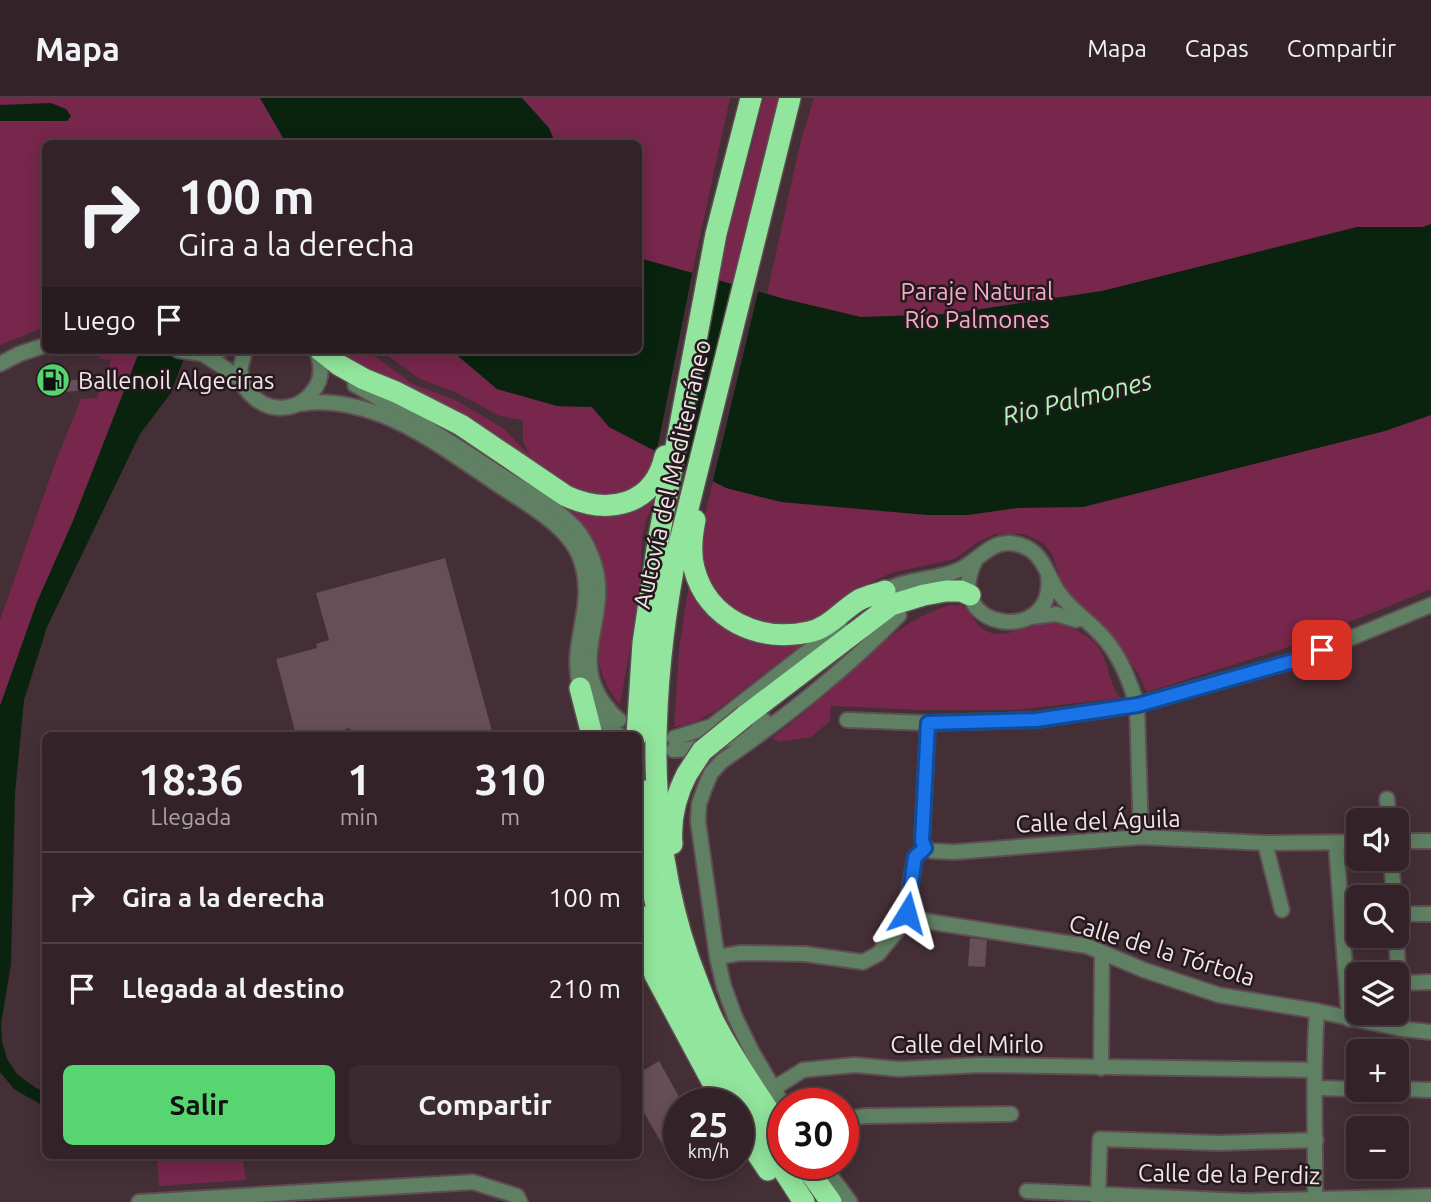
<!DOCTYPE html>
<html lang="es">
<head>
<meta charset="utf-8">
<style>
	:root { --surface:#332328; --page:#3b2b30; --text:#f1f3f6; --muted:#a9a4a8; --line:#4e4045; --accent:#57d570 }
	body { margin:0; font-family:Ubuntu,sans-serif; background:var(--page); color:var(--text); height:100vh; display:flex; flex-direction:column; font-size:26px; white-space:nowrap }
	* { box-sizing:border-box; margin:0 }
	p { font-size:23px; color:var(--muted) }
	.icon { flex:none; width:38px; height:38px; fill:none; stroke:currentColor; stroke-width:2; stroke-linecap:round; stroke-linejoin:round }
	.map { position:relative; flex:1; overflow:hidden }
	.side { position:absolute; left:42px; top:634px; width:600px; height:427px; display:flex; flex-direction:column; background:var(--surface); border-radius:10px; box-shadow:0 4px 18px #0003,0 0 0 2px var(--line) }
	.side>* { flex:none }
	.banner { position:absolute; left:42px; top:42px; width:600px; height:214px; border-radius:10px; box-shadow:0 4px 18px #0003,0 0 0 2px var(--line); background:#332328; color:var(--text); overflow:hidden }
	.controls { position:absolute; left:1346px; top:710px; display:grid; gap:14px }
	.controls a { display:grid; place-items:center; width:63px; height:63px; border-radius:10px; background:var(--surface); box-shadow:0 4px 18px #0003,0 0 0 2px var(--line); font-size:35px }
	.speed { position:absolute; left:663px; top:990px; display:flex; gap:14px; font-size:35px; font-weight:700; text-align:center }
	.speed>* { display:grid; place-content:center; width:91px; height:91px; border-radius:50%; background:var(--surface); box-shadow:0 4px 18px #0003,0 0 0 2px var(--line); line-height:1 }
	.speed small { font-size:18px; font-weight:400 }
	.speed .limit { border:10px solid #d22; background:#fff; color:#111 }
	.pin { position:absolute; display:grid; place-items:center; width:60px; height:60px; color:#fff; margin:-30px; border-radius:14px; box-shadow:0 4px 10px #0006 }
	.me { position:absolute; width:77px; margin:-38px; rotate:8deg; stroke-linejoin:round; filter:drop-shadow(0 0 5px #0008) }
	.turn { display:flex; align-items:center; gap:24px; height:147px; padding:0 21px; font-size:32px }
	.turn .icon { width:91px; height:91px; stroke-width:2.5 }
	.turn b { display:block; font-size:49px; line-height:60px }
	.then { display:flex; align-items:center; height:66px; padding:0 21px; background:#0003; gap:14px; font-size:26px }
	.eta { display:flex; justify-content:space-evenly; align-items:center; height:119px; text-align:center }
	.eta b { font-size:42px; font-weight:600; line-height:49px }
	.action { display:flex; gap:14px; margin-top:auto; padding:14px 21px }
	.action a { flex:1; height:80px; border-radius:10px; background:var(--accent); color:#111; font-size:28px; font-weight:600; line-height:80px; text-align:center }
	.action a+a { background:var(--page); color:var(--text) }
	ul { padding:0; list-style:none }
	li { display:flex; align-items:center; gap:21px; height:91px; padding:0 21px; border-top:2px solid var(--line) }
	li div { flex:1 }
	li b { display:block; font-size:26px }
	li em { font-style:normal }
	header { display:flex; align-items:center; gap:42px; box-sizing:border-box; height:98px; padding:0 35px; background:var(--surface); border-bottom:2px solid var(--line) }
	header strong { font-size:33px }
	nav { display:flex; gap:38px; margin-inline-start:auto; font-size:24px }
	.map>svg:first-child { display:block }
	.green { fill:#76274b }
	.water { fill:#09230e }
	.pier { fill:#442f36 }
	.building { fill:#674f58 }
	.lines { fill:none; stroke-linecap:round; stroke-linejoin:round }
	.minor-casing { stroke:#604c53; stroke-width:18 }
	.highway-casing { stroke:#604c53; stroke-width:24 }
	.minor { stroke:#5f8062; stroke-width:14 }
	.highway { stroke:#92e59d; stroke-width:21 }
	.highway-bridge-casing { stroke:#604c53; stroke-width:24; stroke-linecap:butt }
	.highway-bridge { stroke:#92e59d; stroke-width:21 }
	.route-casing { stroke:#114b97; stroke-width:18 }
	.route { stroke:#1a73e8; stroke-width:12 }
	.labels { text-anchor:middle; dominant-baseline:central; stroke-width:5; stroke-linejoin:round; paint-order:stroke }
	.park-label { font-size:24px; fill:#f5aac6; stroke:#241a1d }
	.poi-label { font-size:24px; fill:#f3e4e9; stroke:#241a1d; text-anchor:start }
	.street-label { font-size:24px; fill:#f3e4e9; stroke:#241a1d }
	.water-label { font-size:26px; font-style:italic; fill:#a8fab2; stroke:#241a1d }
</style>
</head>
<body>
<header>
<strong>Mapa</strong>
<nav><a>Mapa</a><a>Capas</a><a>Compartir</a></nav>
</header>
<div class="map">
<svg width="1431" height="1104" viewBox="0 0 1431 1104">
	<rect width="100%" height="100%" fill="#442f36"/>
	<g class="green">
		<polygon points="0,0 260,0 286,45 46,46 45,229 0,247"/>
		<polygon points="522,0 730,0 692,175 639,160 639,46 555,45 549,30"/>
		<polygon points="764,0 779,0 732,187 719,183 728,138"/>
		<polygon points="814,0 1431,0 1431,491 1283,551 1147,594 1136,572 1120,549 1082,510 1062,485 1052,456 1043,445 1024,436 994,436 977,445 955,461 891,475 867,486 834,514 811,526 762,527 716,501 700,463 703,426 713,383 719,386 767,196 800,46"/>
		<polygon points="111,252 138,257 73,423 37,504 0,608 0,522 57,360 81,301 97,300 111,262 97,260"/>
		<polygon points="336,252 367,252 411,285 455,302 493,324 505,332 530,358 523,343 523,322 500,318 457,295 420,281 380,252 451,252 497,291 557,308 592,309 609,329 657,353 651,379 613,403 571,391 531,360 474,324 360,269"/>
		<path d="M657,397L646,422L642,441L640,493L620,607C597,578 595,559 602,522C604,512 607,500 606,490C603,461 587,435 570,412C611,421 620,415 657,397Z"/>
		<path d="M691,473C700,486 726,528 736,535C756,549 784,545 806,543L714,614L695,624L674,629L679,551Z"/>
		<path d="M950,507H962C971,515 977,530 988,534C1006,540 1020,530 1036,526C1053,520 1073,529 1088,539C1111,554 1106,586 1121,600L1015,612H921L831,608L830,623L811,639L779,644L772,640C794,623 815,606 835,588C871,556 903,520 950,507Z"/>
		<polygon points="157,1057 242,1057 246,1082 159,1088"/>
	</g>
	<g class="water">
		<polygon points="260,0 522,0 549,30 555,45 286,45"/>
		<polygon points="51,5 66,11 71,18 67,23 0,23 0,7"/>
		<polygon points="1431,126 1431,317 1385,333 1083,409 1017,410 968,417 927,417 781,404 726,390 609,329 592,309 557,308 497,291 451,252 639,252 639,160 785,201 861,219 947,216 1102,193 1357,129 1423,129"/>
		<polygon points="140,252 187,252 171,295 140,336 47,529 24,602 15,696 11,866 1,926 2,943 7,961 17,976 36,990 45,993 45,1007 42,1007 15,992 0,974 0,608 37,504 73,423"/>
	</g>
	<g class="pier">
		<polygon points="693,171 719,179 681,370 656,357"/>
		<polygon points="733,183 759,190 712,387 686,373"/>
	</g>
	<g class="building">
		<polygon points="99,280 100,291 53,295 39,289 53,284"/>
		<polygon points="445,460 493,637 349,637 350,630 325,637 296,637 276,561 317,550 316,546 329,542 316,495"/>
		<polygon points="970,840 987,842 985,869 968,868"/>
		<polygon points="659,963 683,1006 679,1006 679,1036 662,1046 639,1006 639,975"/>
	</g>
	<g class="lines">
		<g class="minor-casing">
			<g id="minor">
				<polyline points="178,252 203,256 221,252"/>
				<path d="M203,256C213,263 225,269 234,277C242,284 247,295 256,301C273,315 300,312 313,293C323,281 322,266 316,252"/>
				<polyline points="0,266 19,256 46,247"/>
				<polyline points="244,287 240,272 245,252"/>
				<path d="M355,287C405,315 453,345 501,377C523,391 548,404 567,422C578,431 586,444 591,457C618,520 556,565 619,622"/>
				<path d="M299,306C328,301 355,307 382,317C423,333 464,364 500,388C521,402 543,414 561,432C568,439 575,448 579,457C599,507 568,542 580,588C584,607 605,625 619,637"/>
				<path d="M975,463C940,533 1058,549 1048,477"/>
				<path d="M878,498C904,478 932,484 959,472C981,462 992,438 1020,447C1044,454 1046,477 1059,495C1074,516 1097,528 1111,549C1124,567 1131,587 1137,607L1141,739"/>
				<polyline points="1031,519 1056,516 1076,522 1081,521"/>
				<polyline points="847,622 928,625 922,743 925,750 915,759 906,811 912,821 1087,848 1144,872 1219,897 1317,913 1402,931 1431,934"/>
				<polyline points="928,625 1036,622 1137,607 1300,561 1431,507"/>
				<polyline points="674,640 712,628 840,528"/>
				<path d="M673,652C708,651 735,641 764,622"/>
				<polyline points="1387,701 1389,723"/>
				<polyline points="1396,743 1431,743"/>
				<polyline points="1265,745 1282,812"/>
				<polyline points="1336,745 1349,921"/>
				<polyline points="925,750 932,753 955,754 1141,739 1265,745 1358,744"/>
				<polyline points="1391,761 1394,800"/>
				<polyline points="1396,816 1431,816"/>
				<polyline points="1342,818 1358,818"/>
				<polyline points="1396,838 1402,931"/>
				<polyline points="717,859 741,855 805,856 863,864 878,856 909,818"/>
				<polyline points="1399,885 1431,884"/>
				<polyline points="1101,970 1102,855"/>
				<polyline points="1315,990 1358,991"/>
				<polyline points="773,991 803,972 855,967 899,971 981,967 1313,972"/>
				<polyline points="1396,991 1431,992"/>
				<path d="M784,1008L752,954L735,919L724,889L717,859L698,723L699,706L705,689L711,675L722,663C785,620 845,572 899,517"/>
				<polyline points="844,1021 865,1018 1011,1016"/>
				<polyline points="822,1066 850,1104"/>
				<polyline points="1027,1093 1244,1103 1431,1098"/>
				<path d="M1315,1100C1316,1038 1312,976 1317,913"/>
				<polyline points="1098,1103 1100,1041 1219,1045 1316,1042"/>
				<polyline points="139,1104 473,1084 517,1098 520,1104"/>
			</g>
		</g>
		<g class="highway-casing">
			<g id="highway">
				<path d="M320,252L339,267L364,281L396,294L461,327L566,398C608,417 654,408 665,358"/>
				<path d="M695,422C692,437 690,455 694,470C707,522 760,545 809,534C829,530 842,512 859,502C867,498 877,496 885,493"/>
				<polyline points="580,590 592,637"/>
				<polyline points="745,618 891,507 924,497 946,493 961,493 970,497"/>
				<polyline points="637,637 643,545 658,444 716,136 751,0"/>
				<path d="M639,691C645,786 670,879 715,963C742,1011 774,1057 804,1104"/>
				<path d="M672,746C670,722 676,697 687,676"/>
				<polyline points="639,817 655,877 714,987"/>
				<polyline points="738,1027 768,1072"/>
				<path d="M784,1037C761,1000 734,963 714,924C708,912 703,898 698,885C644,752 649,606 674,467L790,0"/>
				<polyline points="804,1066 831,1104"/>
			</g>
		</g>
		<use href="#minor" class="minor"/>
		<use href="#highway" class="highway"/>
		<g class="highway-bridge-casing">
			<polyline id="highway-bridge" points="687,676 702,653 745,618"/>
		</g>
		<use href="#highway-bridge" class="highway-bridge"/>
	</g>
	<g class="lines">
		<g class="route-casing">
			<polyline id="route" points="907,815 915,759 925,750 922,743 928,625 1036,622 1138,607 1300,561 1322,552"/>
		</g>
		<use href="#route" class="route"/>
	</g>
	<defs>
		<g id="fuel-disc" transform="scale(1.75)"><circle r="9.5" fill="#57d570" stroke="#241a1d"/><path d="M-5.5-6h7V0h2V4h1.3V-2.5L3-4.5l.8-.8L6-3V5H2.5V1h-1V6h-7ZM-4.2-4.7v3.2H.2V-4.7Z" fill="#111"/></g>
	</defs>
	<g fill-rule="evenodd">
		<use href="#fuel-disc" x="53" y="282"/>
	</g>
	<g class="labels">
		<g class="park-label">
			<text x="977" y="193">Paraje Natural<tspan x="977" dy="28">Río Palmones</tspan></text>
		</g>
		<g class="poi-label">
			<text x="78" y="282">Ballenoil Algeciras</text>
		</g>
		<g class="street-label">
			<text transform="translate(672 376) rotate(-77)">Autovía del Mediterráneo</text>
			<text transform="translate(1098 723) rotate(-2)">Calle del Águila</text>
			<text transform="translate(1162 852) rotate(17)">Calle de la Tórtola</text>
			<text x="967" y="946">Calle del Mirlo</text>
			<text transform="translate(1229 1076) rotate(1)">Calle de la Perdiz</text>
		</g>
		<g class="water-label">
			<text transform="translate(1077 300) rotate(-14)">Rio Palmones</text>
		</g>
	</g>
</svg>
<div class="controls">
<a><svg class="icon" aria-label="sound" viewBox="0 0 24 24"><path d="M4 9h4l5-4v14l-5-4H4zM17 9q2 3 0 6"/></svg></a>
<a><svg class="icon" aria-label="search" viewBox="0 0 24 24"><circle cx="10" cy="10" r="6"/><path d="M15 15l6 6"/></svg></a>
<a><svg class="icon" aria-label="layers" viewBox="0 0 24 24"><path d="M12 4l9 5-9 5-9-5zM3 14l9 5 9-5"/></svg></a>
<a>+</a>
<a>−</a>
</div>
<div class="speed"><div>25<small>km/h</small></div><div class="limit">30</div></div>
<div class="pin" style="left:1322px;top:552px;background:#d93025"><svg class="icon" aria-label="arrive" viewBox="0 0 24 24"><path d="M6 21V4h12l-3 4 3 4H6"/></svg></div>
<svg class="me" style="left:907px;top:815px" viewBox="-20 -20 40 40"><path d="M0-17L14 15 0 8-14 15z" fill="#1a73e8" stroke="#fff" stroke-width="4"/></svg>
<div class="banner">
<div class="turn"><svg class="icon" aria-label="right" viewBox="0 0 24 24"><path d="M7 20v-9h11M14 6l5 5-5 5"/></svg><div><b>100 m</b>Gira a la derecha</div></div>
<div class="then">Luego<svg class="icon" aria-label="arrive" viewBox="0 0 24 24"><path d="M6 21V4h12l-3 4 3 4H6"/></svg></div>
</div>
<section class="side">
<div class="eta">
<div><b>18:36</b><p>Llegada</p></div>
<div><b>1</b><p>min</p></div>
<div><b>310</b><p>m</p></div>
</div>
<ul>
<li><svg class="icon" aria-label="right" viewBox="0 0 24 24"><path d="M7 20v-9h11M14 6l5 5-5 5"/></svg><div><b>Gira a la derecha</b></div><em>100 m</em></li>
<li><svg class="icon" aria-label="arrive" viewBox="0 0 24 24"><path d="M6 21V4h12l-3 4 3 4H6"/></svg><div><b>Llegada al destino</b></div><em>210 m</em></li>
</ul>
<div class="action"><a>Salir</a><a>Compartir</a></div>
</section>
</div>
</body>
</html>
